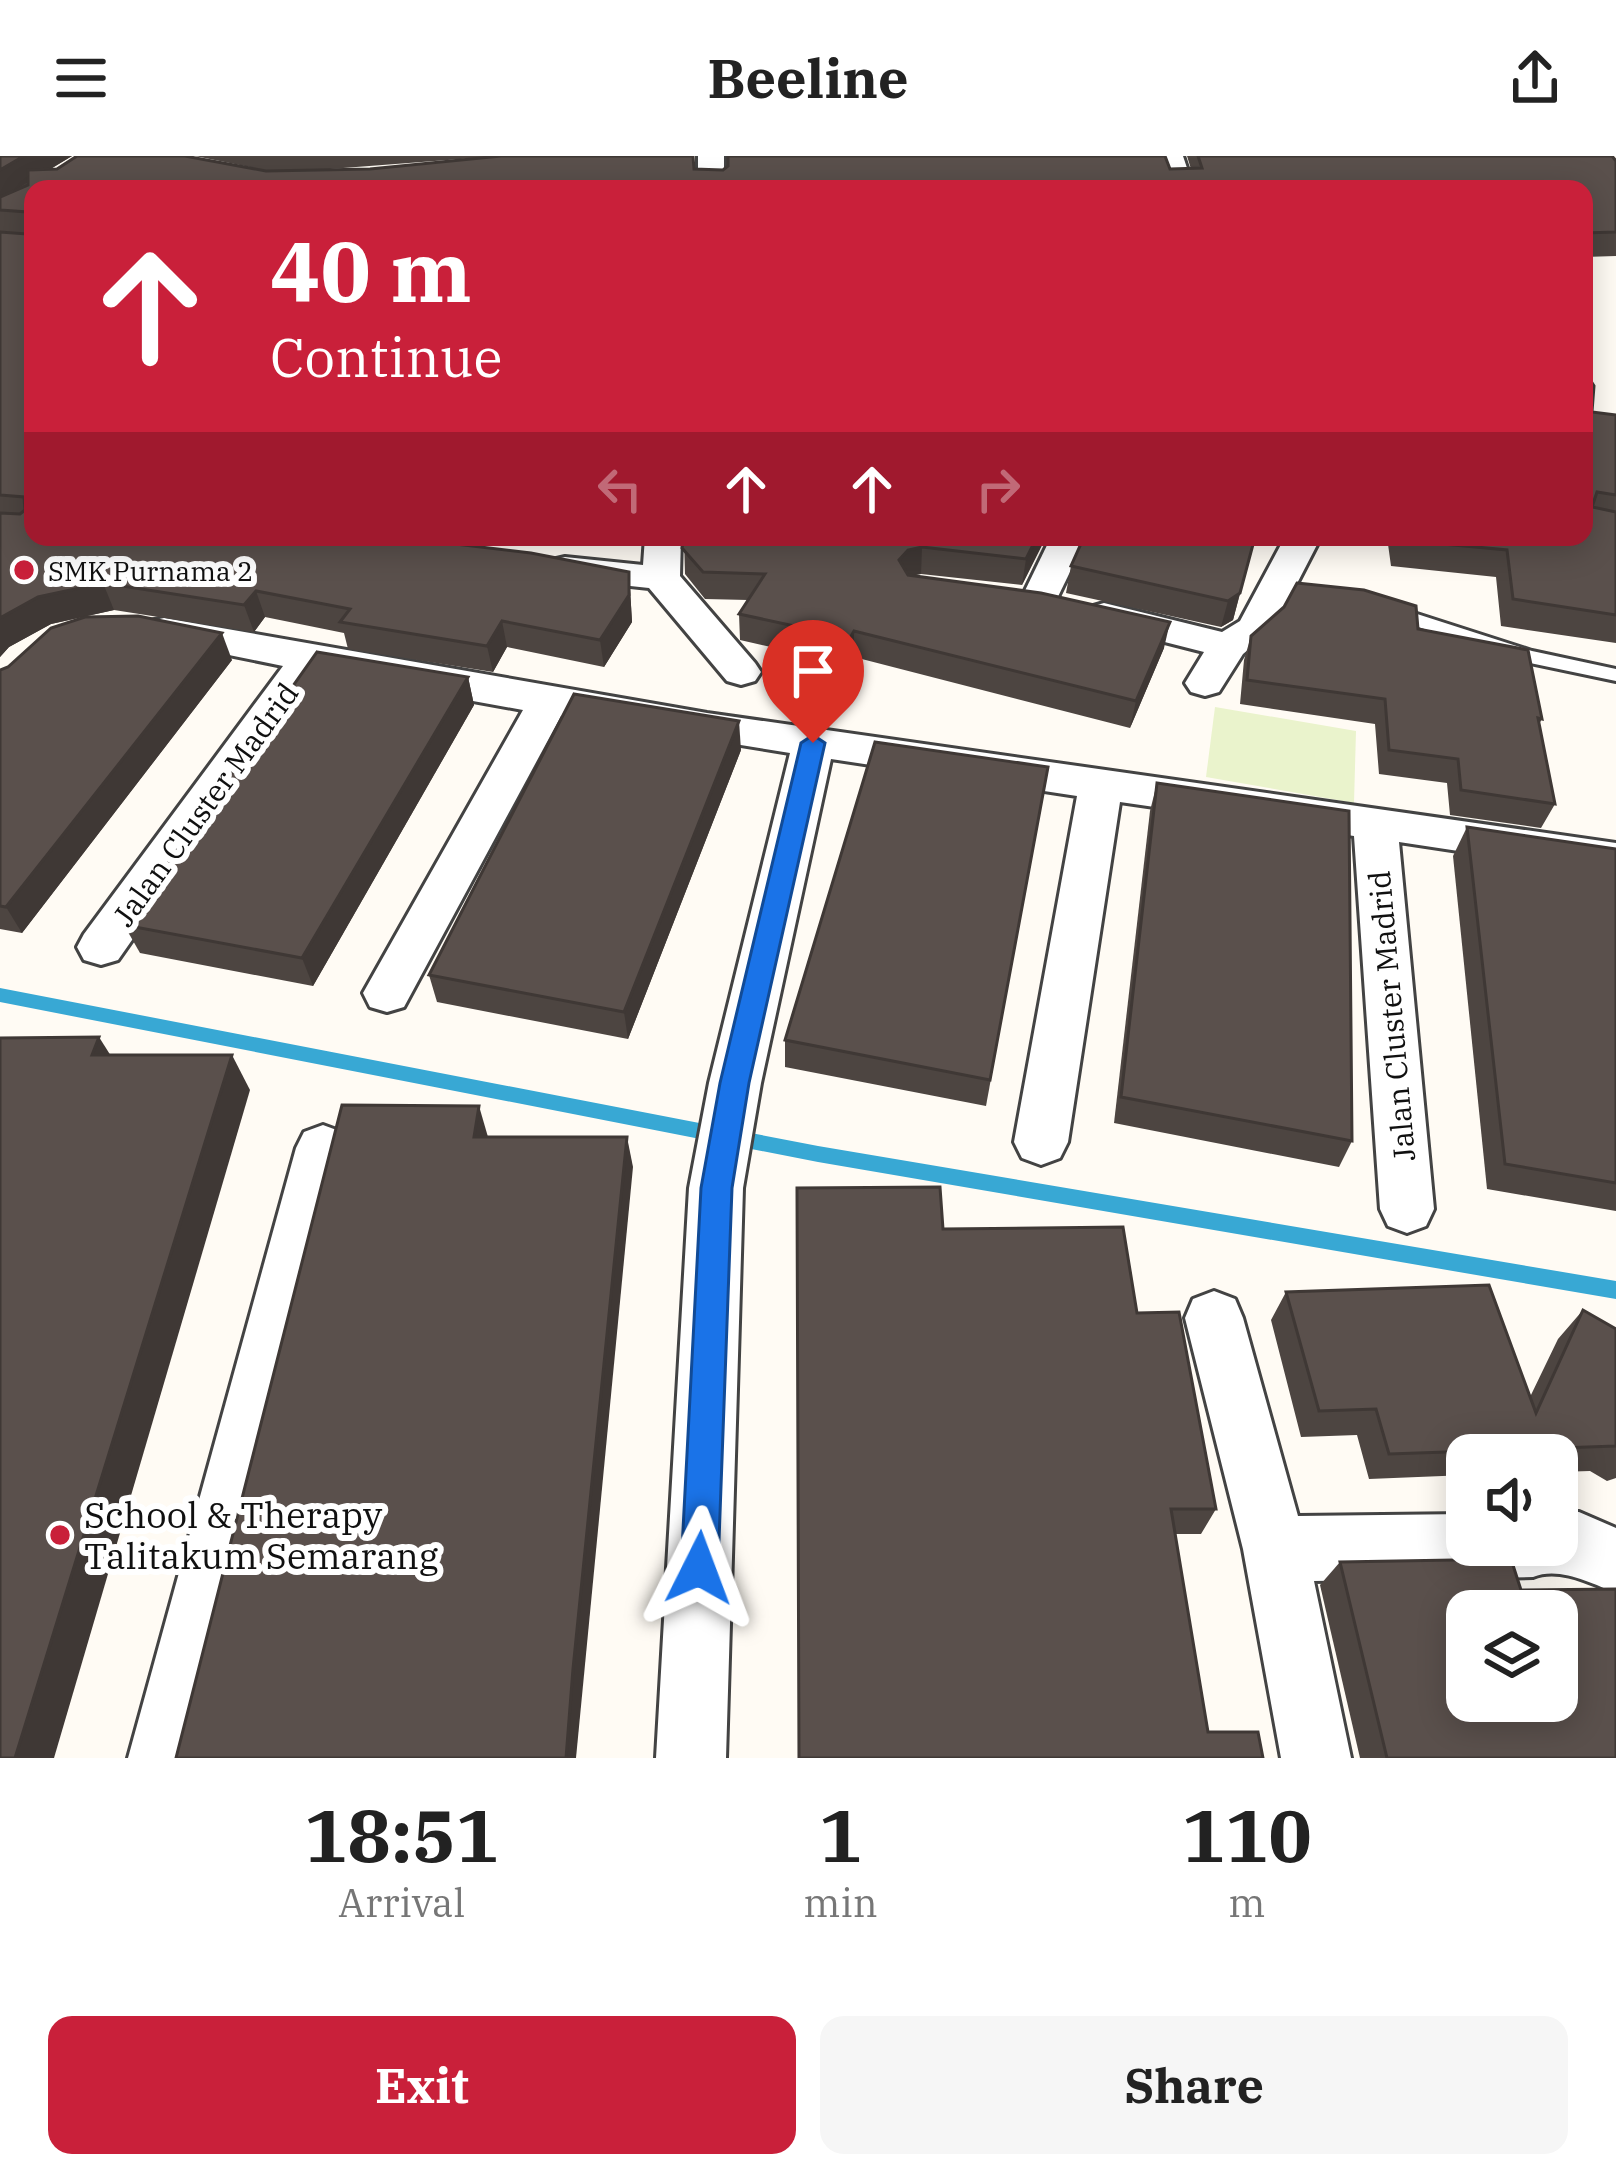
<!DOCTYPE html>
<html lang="en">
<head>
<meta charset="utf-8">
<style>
	:root { --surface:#fff; --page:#f6f6f6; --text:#222; --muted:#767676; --accent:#c9203a }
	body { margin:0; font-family:"IBM Plex Serif",serif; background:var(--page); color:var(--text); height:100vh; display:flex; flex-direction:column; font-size:45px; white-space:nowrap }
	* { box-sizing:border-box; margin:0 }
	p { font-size:39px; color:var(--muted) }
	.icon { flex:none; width:66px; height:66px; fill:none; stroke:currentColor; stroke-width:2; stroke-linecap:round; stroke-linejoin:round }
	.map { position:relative; height:1602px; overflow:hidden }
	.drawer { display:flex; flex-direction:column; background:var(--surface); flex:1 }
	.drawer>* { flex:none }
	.top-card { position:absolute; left:24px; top:24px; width:1569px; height:366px; border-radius:24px; box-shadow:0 6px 30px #0003; background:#c9203a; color:#fff; overflow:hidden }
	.fabs { position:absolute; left:1446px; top:1278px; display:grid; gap:24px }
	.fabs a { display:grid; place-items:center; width:132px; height:132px; border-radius:24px; background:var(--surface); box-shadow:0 6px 30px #0003; font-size:60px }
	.pin { position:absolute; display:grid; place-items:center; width:102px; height:102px; color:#fff; margin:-123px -51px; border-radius:50% 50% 50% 0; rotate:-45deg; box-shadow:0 0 12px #0007 }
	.pin .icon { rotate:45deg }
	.me { position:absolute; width:132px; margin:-66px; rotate:3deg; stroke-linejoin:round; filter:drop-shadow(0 0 9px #0008) }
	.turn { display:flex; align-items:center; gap:42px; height:252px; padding:0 48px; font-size:54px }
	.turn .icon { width:156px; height:156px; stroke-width:2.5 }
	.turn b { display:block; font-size:84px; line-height:102px }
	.lanes { display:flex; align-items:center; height:114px; padding:0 48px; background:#0003; justify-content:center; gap:60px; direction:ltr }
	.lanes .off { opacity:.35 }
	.eta { display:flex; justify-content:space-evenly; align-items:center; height:204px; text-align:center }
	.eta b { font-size:72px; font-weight:700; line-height:84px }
	.action { display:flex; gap:24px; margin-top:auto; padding:24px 48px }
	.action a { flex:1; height:138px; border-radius:24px; background:var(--accent); color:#fff; font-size:48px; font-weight:700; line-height:138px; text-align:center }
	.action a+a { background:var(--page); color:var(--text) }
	header { display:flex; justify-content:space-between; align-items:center; height:156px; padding:0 48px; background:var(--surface); font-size:54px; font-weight:700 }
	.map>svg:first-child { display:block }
	.pitch { fill:#eaf3cc }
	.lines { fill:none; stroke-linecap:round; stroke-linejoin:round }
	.stream { fill:#38a8d4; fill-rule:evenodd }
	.lane-casing { stroke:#434343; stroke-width:6 }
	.street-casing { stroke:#434343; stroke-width:6 }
	.lane { fill:#fff; fill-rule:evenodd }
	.street { fill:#fff; fill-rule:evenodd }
	.wall { fill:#4d4541; fill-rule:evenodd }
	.shaded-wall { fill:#3f3835 }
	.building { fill:#5a504c; stroke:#3f3835; stroke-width:3; fill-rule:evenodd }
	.route { fill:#1a73e8; stroke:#114b97; stroke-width:3 }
	.poi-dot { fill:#c9203a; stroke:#fff; stroke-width:4.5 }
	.labels { text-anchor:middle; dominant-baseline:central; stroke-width:12; stroke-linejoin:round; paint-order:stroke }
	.far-poi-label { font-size:27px; fill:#101010; stroke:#fff; text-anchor:start }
	.street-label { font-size:30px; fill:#101010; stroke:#fff }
	.near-poi-label { font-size:36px; fill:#101010; stroke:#fff; text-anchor:start }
</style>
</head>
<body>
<header><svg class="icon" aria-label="menu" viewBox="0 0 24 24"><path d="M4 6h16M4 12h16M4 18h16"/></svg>Beeline<svg class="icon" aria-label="share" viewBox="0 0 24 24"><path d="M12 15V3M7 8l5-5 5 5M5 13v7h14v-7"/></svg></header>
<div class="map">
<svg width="1616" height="1602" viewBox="0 0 1616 1602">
	<rect width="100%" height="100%" fill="#fffbf4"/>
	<polygon class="pitch" points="1215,551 1356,575 1354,647 1206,621"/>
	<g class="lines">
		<polygon class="stream" points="0,832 818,990 1616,1125 1616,1143 818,1006 0,846"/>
		<g class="lane-casing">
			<polygon id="lane" points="1386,448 1532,495 1616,513 1616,525 1521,505 1379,458 1376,454"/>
		</g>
		<g class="street-casing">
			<g id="street">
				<rect x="698" y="0" width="26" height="33"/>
				<polygon points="1157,0 1183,0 1194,33 1168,33"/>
				<polygon points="645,381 681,381 680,420 755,507 761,516 755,525 741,529 727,525 649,432 565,423 552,420 546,412 552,404 565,401 643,409"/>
				<polygon points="1051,381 1087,381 1051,455 1025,455 1019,447"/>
				<polygon points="1285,381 1321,381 1274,472 1243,498 1219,536 1205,540 1191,536 1185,527 1204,496 1090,467 1085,459 1090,451 1104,447 1222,476 1240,465"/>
				<polygon points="164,462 707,557 1616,687 1616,719 1399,686 1434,1053 1426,1070 1407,1077 1388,1070 1380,1053 1354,680 1120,646 1068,986 1060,1002 1041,1009 1022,1002 1014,986 1077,640 831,603 761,927 743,1032 726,1602 656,1602 689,1032 709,927 790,597 561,560 404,851 387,856 370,851 363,837 523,554 319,517 118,804 101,809 84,804 77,791 84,778 283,510 150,483 145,474 150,465"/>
				<polygon points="323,969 342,976 350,992 198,1602 128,1602 296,992 304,976"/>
				<path d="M1214,1135L1235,1143L1243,1162L1298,1360L1467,1358V1389H1557V1357L1579,1356L1616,1372V1437C1591,1427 1559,1410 1533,1421L1314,1425L1351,1602H1281L1243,1393L1185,1162L1193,1143Z"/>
			</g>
		</g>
		<use href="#lane" class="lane"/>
		<use href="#street" class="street"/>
	</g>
	<g class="wall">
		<path d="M0,0H72L49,14L269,15L195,0H694V13L723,14L1191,13L1187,0H1612L1616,5V100L1584,101V33H33V381L411,384L629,416L632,466L604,511L507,491L493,516L348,493L344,477L265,461L254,476L114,454L51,468L9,491L0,501ZM500,0L370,13L317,14Z"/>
		<polygon points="1592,256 1616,259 1616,487 1501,470 1496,421 1391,410 1387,381 1584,381"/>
		<polygon points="684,381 1046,381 1022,429 921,418 911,419 1164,492 1130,572 854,501 850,509 740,484 739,458 748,444 705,443 685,418"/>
		<polygon points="1255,381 1233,464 1221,471 1066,437 1071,410"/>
		<polygon points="1418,473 1542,563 1539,568 1555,648 1541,672 1450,659 1447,627 1379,618 1375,568 1240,548 1244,504 1251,480"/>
		<polygon points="232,504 22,777 0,773 0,514"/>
		<polygon points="468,521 474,549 313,830 140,797 124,769"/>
		<polygon points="741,594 628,883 437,846 429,819"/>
		<polygon points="1048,611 986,950 785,911 785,884"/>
		<polygon points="1157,627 1352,985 1339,1011 1114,967 1150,655"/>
		<polygon points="1467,671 1616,693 1616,1055 1487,1033 1453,700"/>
		<polygon points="943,1073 1137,1157 1216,1353 1201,1378 1175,1378 799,1602"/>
		<polygon points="1286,1136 1530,1241 1558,1183 1583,1154 1616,1173 1616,1322 1607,1325 1590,1315 1557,1316 1557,1299 1467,1299 1467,1319 1369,1323 1357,1279 1301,1281 1271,1164"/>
		<polygon points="1340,1406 1521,1434 1616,1602 1360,1602 1320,1429"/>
	</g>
	<g class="shaded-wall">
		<polygon points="24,0 72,0 0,43 0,14"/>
		<polygon points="1037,381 1046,381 1022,429 1026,403"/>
		<polygon points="922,391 921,418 906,421 899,404 908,394"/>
		<polygon points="629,416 632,466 604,511 600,484"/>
		<polygon points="103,427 114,454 51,468 9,491 0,501 0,462 38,441"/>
		<polygon points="256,435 265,461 254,476 244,449"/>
		<polygon points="1240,437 1233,464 1221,471 1228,445"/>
		<polygon points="502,465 507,491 493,516 487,490"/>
		<polygon points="1170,466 1164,492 1130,572 1136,545"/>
		<polygon points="854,475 854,501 850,509 850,482"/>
		<polygon points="222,477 232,504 22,777 6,751"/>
		<polygon points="468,521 474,549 313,830 302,802"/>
		<polygon points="739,565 741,594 628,883 624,856"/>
		<polygon points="99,881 121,916 92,899"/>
		<polygon points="232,899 250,934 54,1602 15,1602"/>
		<polygon points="479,950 488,981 474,981"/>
		<polygon points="627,981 633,1011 576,1602 566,1602 573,1513"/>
	</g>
	<g class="building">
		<polygon points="0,0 24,0 0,14"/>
		<polygon points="77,0 185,0 266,15 370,13 501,0 693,0 694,13 723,14 728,10 728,0 1165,0 1170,13 1202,12 1198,0 1612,0 1616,5 1616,76 1584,77 1584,33 33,33 33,381 397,381 531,397 629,416 629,439 600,484 502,465 487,490 340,466 350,453 256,435 244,449 103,427 38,441 0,462 0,357 20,358 25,354 24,341 0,339 0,76 26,78 27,56 0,54 0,41 28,29 28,14 57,13"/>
		<polygon points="1584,214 1594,230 1592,256 1616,259 1616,339 1597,336 1592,351 1616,356 1616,459 1513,443 1507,394 1401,384 1400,381 1584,381"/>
		<polygon points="684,381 1037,381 1026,403 922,391 908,394 899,404 908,419 1041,437 1170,466 1136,545 854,475 850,482 739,458 765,418 703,416 682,392"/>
		<polygon points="1084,381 1255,381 1240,437 1228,445 1071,410"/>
		<polygon points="1297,427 1364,434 1416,450 1418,473 1528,494 1542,563 1538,562 1555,648 1461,634 1458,603 1389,594 1385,543 1247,524 1251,480 1284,451"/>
		<polygon points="138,460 222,477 6,751 0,750 0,514 8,511 51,472 85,461"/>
		<polygon points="317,496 468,521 302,802 124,769"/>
		<polygon points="574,538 739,565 624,856 429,819"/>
		<polygon points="875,586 1048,611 990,924 785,884"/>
		<polygon points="1157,627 1349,655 1352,985 1121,941"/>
		<polygon points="1467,671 1616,693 1616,1027 1505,1008"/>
		<polygon points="99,881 92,899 232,899 15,1602 0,1602 0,882"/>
		<polygon points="342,949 479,950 474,981 627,981 573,1513 566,1602 176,1602"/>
		<polygon points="940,1031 943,1073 1123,1071 1137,1157 1179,1156 1216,1353 1171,1353 1208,1576 1258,1576 1263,1602 799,1602 797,1032"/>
		<polygon points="1489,1129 1536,1257 1583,1154 1616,1173 1616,1290 1389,1298 1376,1253 1319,1255 1286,1136"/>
		<path d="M1511,1403L1521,1434L1616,1433V1602H1387L1340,1406ZM1467,1455H1557V1545H1467Z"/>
	</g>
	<polygon class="route" points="813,579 825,587 749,927 732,1032 718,1412 712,1425 699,1430 686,1425 681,1412 701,1032 720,927 801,587"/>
	<g class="poi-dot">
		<circle cx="24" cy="414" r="12"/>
		<circle cx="60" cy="1379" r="12"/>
	</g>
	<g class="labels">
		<g class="far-poi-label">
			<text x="48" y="414">SMK Purnama 2</text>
		</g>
		<g class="street-label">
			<text transform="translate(205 648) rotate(-54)">Jalan Cluster Madrid</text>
			<text transform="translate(1391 860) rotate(-95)">Jalan Cluster Madrid</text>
		</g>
		<g class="near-poi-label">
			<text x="84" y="1358">School &amp; Therapy<tspan x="84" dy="41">Talitakum Semarang</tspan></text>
		</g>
	</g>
</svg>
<div class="fabs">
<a><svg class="icon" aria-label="sound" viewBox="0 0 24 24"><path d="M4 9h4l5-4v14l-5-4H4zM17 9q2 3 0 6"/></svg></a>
<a><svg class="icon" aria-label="layers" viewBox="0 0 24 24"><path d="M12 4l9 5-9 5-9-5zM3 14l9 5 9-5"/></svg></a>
</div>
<div class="pin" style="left:813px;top:587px;background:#d93025"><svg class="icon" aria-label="arrive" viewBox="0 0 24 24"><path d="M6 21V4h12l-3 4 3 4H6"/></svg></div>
<svg class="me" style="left:699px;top:1412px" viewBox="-20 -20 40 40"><path d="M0-17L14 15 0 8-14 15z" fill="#1a73e8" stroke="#fff" stroke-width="4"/></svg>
<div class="top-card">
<div class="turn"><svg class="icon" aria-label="ahead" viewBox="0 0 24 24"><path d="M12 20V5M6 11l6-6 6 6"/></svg><div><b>40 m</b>Continue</div></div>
<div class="lanes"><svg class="icon off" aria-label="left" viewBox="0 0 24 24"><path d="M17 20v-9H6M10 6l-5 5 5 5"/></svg><svg class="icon" aria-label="ahead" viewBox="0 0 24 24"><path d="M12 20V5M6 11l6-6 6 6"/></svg><svg class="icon" aria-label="ahead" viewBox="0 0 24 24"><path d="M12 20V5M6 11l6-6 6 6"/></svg><svg class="icon off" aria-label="right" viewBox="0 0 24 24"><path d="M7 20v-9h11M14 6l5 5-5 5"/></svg></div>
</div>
</div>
<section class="drawer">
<div class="eta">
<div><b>18:51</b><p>Arrival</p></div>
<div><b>1</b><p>min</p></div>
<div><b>110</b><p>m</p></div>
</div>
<div class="action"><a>Exit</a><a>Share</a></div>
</section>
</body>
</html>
